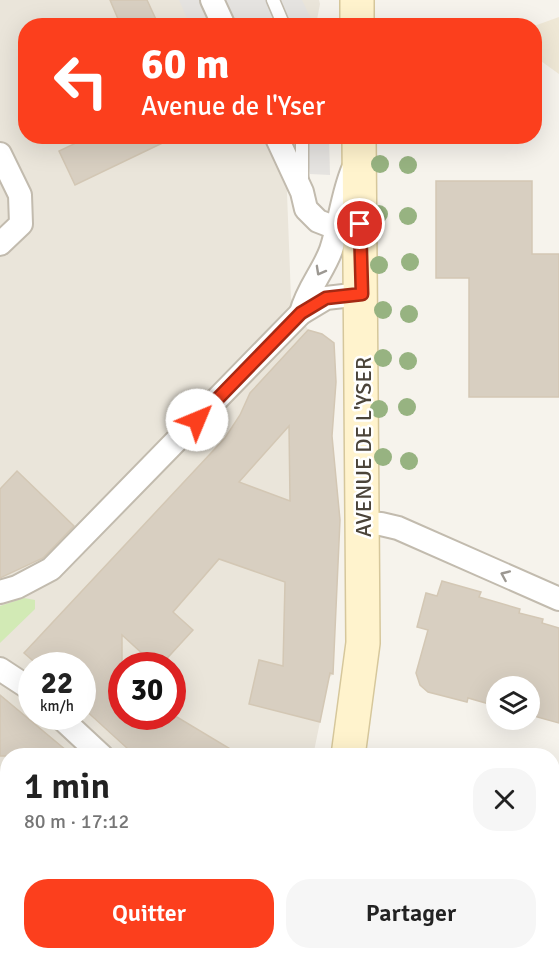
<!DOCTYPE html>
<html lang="fr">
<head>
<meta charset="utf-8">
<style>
	:root { --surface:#fff; --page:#f6f6f6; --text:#222; --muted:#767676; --accent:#fc3f1d }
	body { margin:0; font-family:Signika,sans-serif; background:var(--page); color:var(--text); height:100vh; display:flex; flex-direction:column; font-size:22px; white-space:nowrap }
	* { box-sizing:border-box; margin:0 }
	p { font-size:20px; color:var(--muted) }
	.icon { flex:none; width:33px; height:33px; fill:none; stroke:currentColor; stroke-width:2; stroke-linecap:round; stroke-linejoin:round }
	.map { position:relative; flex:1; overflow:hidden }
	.sheet { position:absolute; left:0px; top:748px; width:560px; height:212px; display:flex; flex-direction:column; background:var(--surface); border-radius:24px 24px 0 0; box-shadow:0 6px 24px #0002 }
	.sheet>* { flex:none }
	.banner { position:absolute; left:18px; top:18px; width:524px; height:126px; border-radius:24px; box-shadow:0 6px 24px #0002; background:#fc3f1d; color:#fff; overflow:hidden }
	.fabs { position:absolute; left:486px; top:676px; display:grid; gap:12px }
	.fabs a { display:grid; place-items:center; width:54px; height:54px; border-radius:50%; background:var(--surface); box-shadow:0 6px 24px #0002; font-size:30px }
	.speed { position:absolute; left:18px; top:652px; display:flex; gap:12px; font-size:30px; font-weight:700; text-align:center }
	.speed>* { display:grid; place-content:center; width:78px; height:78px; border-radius:50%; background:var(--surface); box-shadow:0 6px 24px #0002; line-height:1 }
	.speed small { font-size:15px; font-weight:400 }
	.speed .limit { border:9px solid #d22; background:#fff; color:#111 }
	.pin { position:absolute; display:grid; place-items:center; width:51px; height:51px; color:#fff; margin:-26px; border:3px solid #fff; border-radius:50%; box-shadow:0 2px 6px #0007 }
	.me { position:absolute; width:66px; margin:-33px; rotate:45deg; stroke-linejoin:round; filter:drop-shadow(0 0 4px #0008) }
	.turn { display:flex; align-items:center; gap:21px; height:126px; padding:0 24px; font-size:27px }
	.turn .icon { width:78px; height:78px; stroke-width:2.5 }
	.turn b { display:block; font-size:42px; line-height:51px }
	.round { display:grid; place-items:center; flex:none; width:63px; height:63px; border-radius:24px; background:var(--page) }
	.summary { display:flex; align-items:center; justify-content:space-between; height:102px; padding:0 24px }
	h1 { font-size:36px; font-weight:600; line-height:45px }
	.cta { display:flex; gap:12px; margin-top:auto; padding:12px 24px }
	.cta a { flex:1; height:69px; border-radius:24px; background:var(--accent); color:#fff; font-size:24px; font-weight:600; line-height:69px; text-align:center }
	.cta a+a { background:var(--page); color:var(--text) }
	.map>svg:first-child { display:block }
	.residential { fill:#eae5da; fill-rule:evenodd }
	.education { fill:#efe8d6 }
	.green { fill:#d2eab5 }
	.parking { fill:#e5e3e0 }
	.building { fill:#d8cfc1; stroke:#d3c7b4; stroke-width:1.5; fill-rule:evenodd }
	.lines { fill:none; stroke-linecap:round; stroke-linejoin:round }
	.lane-casing { stroke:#c2bbae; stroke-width:15 }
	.street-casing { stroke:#c2bbae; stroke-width:26 }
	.secondary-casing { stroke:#d6c79b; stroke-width:36 }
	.lane { stroke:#fff; stroke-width:12 }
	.street { stroke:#fff; stroke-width:22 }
	.secondary { stroke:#fff3cd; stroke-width:33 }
	.tram { stroke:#9a9a9a; stroke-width:1.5 }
	.tree { fill:#97b381 }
	.oneway { stroke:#9c9892 }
	.route-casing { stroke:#a42913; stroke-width:15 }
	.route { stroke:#fc3f1d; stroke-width:10 }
	.labels { text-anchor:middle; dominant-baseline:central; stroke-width:5; stroke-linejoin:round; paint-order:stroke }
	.street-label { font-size:22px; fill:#4b4439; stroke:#fff }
</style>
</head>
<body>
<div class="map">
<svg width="559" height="959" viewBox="0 0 559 959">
	<rect width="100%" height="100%" fill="#f6f3ec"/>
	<path class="residential" d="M0,0H319L320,4L316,25L26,26V136L297,137L287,193L291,298L308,330L322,334L334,343L336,382L332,436L340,520L333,674L329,678L313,756H8V952L172,953L169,959H0ZM32,666H82V717H32ZM122,666H172V717H122Z"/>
	<polygon class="education" points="559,17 559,74 534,56 534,26"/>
	<g class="green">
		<polygon points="24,598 35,600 35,609 0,643 0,606"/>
		<polygon points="552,919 559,921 559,959 548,959 539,953 552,952"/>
		<polygon points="333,952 377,952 377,953 375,959 331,959"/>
	</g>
	<g class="parking">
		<polygon points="179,0 302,0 314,25 190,25"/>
		<polygon points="304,137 329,137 330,175 310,174"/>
	</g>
	<g class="building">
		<polygon points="110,0 147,0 159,26 121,26"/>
		<polygon points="70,136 177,136 75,185 59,151 74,144"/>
		<polygon points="436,181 532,181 532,254 559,254 559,397 469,397 469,278 436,278"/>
		<path d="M308,330L322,334L334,343L336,382L332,436L340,520L333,674L330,673L320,722L249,704L259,660L283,666L285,582L219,559L173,612L193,630L160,666H156L122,635V717H177L242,756H140L128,749L82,707V666H39L24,653L225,438L240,415L250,393ZM289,426L290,501L239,482Z"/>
		<polygon points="17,471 74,526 43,558 0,578 0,489"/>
		<polygon points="442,581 481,592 479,597 520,609 519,613 543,619 542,623 559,628 559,723 530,715 530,687 496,687 496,706 468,698 467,702 428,692 420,685 416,673 428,630 417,627 426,593 437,596"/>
		<polygon points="0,695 73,756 0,756"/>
	</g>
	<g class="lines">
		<g class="lane-casing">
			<g id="lane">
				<polyline points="273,0 284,26"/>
				<polyline points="302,136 302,179"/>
			</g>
		</g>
		<g class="street-casing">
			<g id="street">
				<polyline points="212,0 224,26"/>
				<polyline points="276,136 302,192 306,209 318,221 336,228"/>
				<polyline points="0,154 20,195 21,224 0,244"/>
				<path d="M301,313C307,289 323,272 331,250C340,223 342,195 353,169"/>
				<polyline points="363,523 381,524 398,528 559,599"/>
				<polyline points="0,592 17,587 51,569 301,313 326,298 361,294"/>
				<polyline points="0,669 32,690"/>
				<polyline points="60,717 102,756"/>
			</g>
		</g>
		<g class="secondary-casing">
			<g id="secondary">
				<polyline points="357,0 357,26"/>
				<polyline points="348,756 363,643 359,136"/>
				<polyline points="0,848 8,852"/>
				<polyline points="0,901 8,905"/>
				<polyline points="90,952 100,959"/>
				<polyline points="208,952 220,959"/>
				<polyline points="292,959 295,952"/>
			</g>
		</g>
		<use href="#lane" class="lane"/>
		<use href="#street" class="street"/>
		<use href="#secondary" class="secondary"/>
		<g class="tram">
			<polyline points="0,862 8,866"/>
			<polyline points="0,887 8,891"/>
			<polyline points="125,952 138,959"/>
			<polyline points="173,952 185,959"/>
		</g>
	</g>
	<g class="tree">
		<circle cx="380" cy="164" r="9"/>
		<circle cx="408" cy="165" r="9"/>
		<circle cx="379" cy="214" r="9"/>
		<circle cx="408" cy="216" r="9"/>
		<circle cx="410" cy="262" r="9"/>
		<circle cx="379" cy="265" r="9"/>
		<circle cx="383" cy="310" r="9"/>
		<circle cx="409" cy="314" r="9"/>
		<circle cx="383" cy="358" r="9"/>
		<circle cx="408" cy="361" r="9"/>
		<circle cx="407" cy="407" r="9"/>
		<circle cx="379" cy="409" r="9"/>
		<circle cx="383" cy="457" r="9"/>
		<circle cx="409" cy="461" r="9"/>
	</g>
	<defs><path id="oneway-chevron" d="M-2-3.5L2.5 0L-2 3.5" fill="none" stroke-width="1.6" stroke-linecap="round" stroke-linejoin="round" transform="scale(1.5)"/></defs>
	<g class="oneway">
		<use href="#oneway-chevron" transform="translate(320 271) rotate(119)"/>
		<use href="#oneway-chevron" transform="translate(505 575) rotate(-156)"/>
	</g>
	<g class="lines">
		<g class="route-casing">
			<polyline id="route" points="197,420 301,313 326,298 362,294 360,224"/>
		</g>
		<use href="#route" class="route"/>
	</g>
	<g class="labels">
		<g class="street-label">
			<text transform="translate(363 447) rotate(-90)">AVENUE DE L'YSER</text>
		</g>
	</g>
</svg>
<div class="fabs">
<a><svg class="icon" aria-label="layers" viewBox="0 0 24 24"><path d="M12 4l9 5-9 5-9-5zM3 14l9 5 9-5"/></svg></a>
</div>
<div class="speed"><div>22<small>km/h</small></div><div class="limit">30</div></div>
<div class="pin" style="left:360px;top:224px;background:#d93025"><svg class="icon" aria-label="arrive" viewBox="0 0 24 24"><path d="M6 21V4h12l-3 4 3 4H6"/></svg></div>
<svg class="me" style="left:197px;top:420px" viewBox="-20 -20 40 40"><circle r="19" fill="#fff"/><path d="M0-13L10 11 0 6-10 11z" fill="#fc3f1d"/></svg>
<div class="banner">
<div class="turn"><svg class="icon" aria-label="left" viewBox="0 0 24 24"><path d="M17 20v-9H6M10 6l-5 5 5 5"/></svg><div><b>60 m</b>Avenue de l'Yser</div></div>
</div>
<section class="sheet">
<div class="summary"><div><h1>1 min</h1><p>80 m · 17:12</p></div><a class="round"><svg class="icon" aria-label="close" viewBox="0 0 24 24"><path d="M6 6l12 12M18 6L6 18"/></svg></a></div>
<div class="cta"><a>Quitter</a><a>Partager</a></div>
</section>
</div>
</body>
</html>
